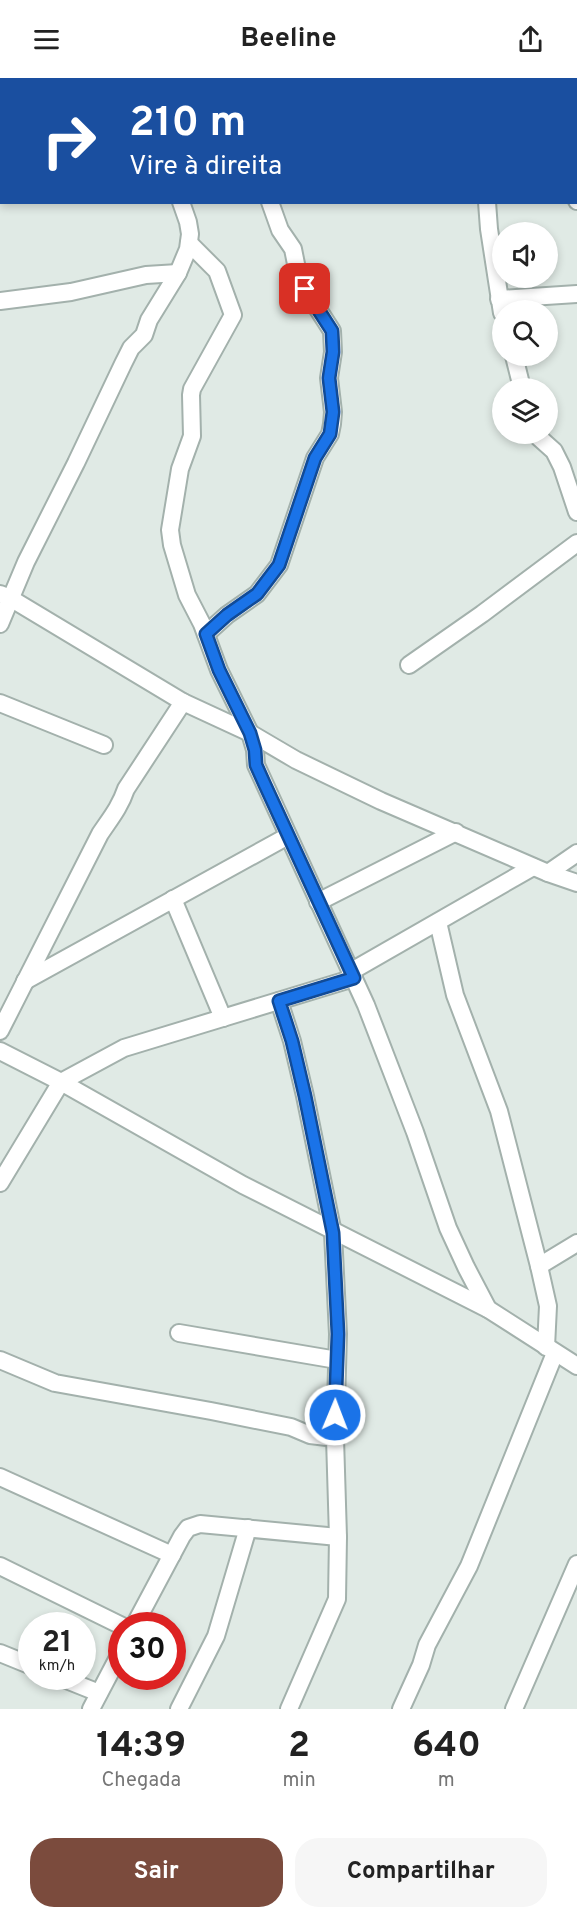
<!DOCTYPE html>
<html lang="pt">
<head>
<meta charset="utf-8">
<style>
	:root { --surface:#fff; --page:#f6f6f6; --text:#222; --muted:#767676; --accent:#7b4b3d }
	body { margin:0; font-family:Overpass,sans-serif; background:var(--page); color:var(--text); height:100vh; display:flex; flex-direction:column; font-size:22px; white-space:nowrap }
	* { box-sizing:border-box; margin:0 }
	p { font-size:20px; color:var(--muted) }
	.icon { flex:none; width:33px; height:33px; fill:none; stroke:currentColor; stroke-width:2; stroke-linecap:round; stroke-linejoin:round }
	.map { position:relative; height:1631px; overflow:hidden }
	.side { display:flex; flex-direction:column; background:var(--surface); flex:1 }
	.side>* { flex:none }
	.top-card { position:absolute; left:0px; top:0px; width:578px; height:126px; box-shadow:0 3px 9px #0003; background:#1a4fa0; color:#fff; overflow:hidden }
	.controls { position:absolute; left:492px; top:144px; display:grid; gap:12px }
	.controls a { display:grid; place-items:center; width:66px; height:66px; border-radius:50%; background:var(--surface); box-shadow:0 3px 9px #0003; font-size:30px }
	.speed { position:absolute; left:18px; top:1534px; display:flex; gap:12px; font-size:30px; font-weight:700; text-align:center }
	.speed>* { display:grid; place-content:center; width:78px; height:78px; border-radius:50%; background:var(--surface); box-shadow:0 3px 9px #0003; line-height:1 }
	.speed small { font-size:15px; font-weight:400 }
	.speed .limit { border:9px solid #d22; background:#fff; color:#111 }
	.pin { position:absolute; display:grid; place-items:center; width:51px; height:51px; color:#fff; margin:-26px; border-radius:12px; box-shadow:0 3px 9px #0006 }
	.me { position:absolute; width:66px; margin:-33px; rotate:1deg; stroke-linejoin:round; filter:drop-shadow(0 0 4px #0008) }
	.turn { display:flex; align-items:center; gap:21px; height:126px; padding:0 30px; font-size:27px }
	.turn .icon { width:78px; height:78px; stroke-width:2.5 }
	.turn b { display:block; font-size:42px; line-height:51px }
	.eta { display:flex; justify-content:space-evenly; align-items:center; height:102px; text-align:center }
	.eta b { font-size:36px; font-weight:700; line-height:42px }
	.primary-button { display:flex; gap:12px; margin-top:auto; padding:12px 30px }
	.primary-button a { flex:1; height:69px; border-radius:24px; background:var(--accent); color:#fff; font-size:24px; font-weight:700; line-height:69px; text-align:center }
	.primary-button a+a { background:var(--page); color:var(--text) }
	header { display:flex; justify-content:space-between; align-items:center; height:78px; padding:0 30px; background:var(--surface); font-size:27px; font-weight:700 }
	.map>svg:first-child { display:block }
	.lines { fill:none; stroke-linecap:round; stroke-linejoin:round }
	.street-casing { stroke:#a3b1ac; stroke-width:20 }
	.street { stroke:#fff; stroke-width:16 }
	.route-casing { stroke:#114b97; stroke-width:15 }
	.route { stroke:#1a73e8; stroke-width:10 }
</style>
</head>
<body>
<header><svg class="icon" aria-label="menu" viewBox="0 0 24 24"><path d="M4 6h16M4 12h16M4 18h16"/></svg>Beeline<svg class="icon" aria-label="share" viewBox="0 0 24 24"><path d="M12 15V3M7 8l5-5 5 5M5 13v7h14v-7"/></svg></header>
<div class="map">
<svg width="577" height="1631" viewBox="0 0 577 1631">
	<rect width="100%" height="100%" fill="#e0eae5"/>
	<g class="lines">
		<g class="street-casing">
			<g id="street">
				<polyline points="50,0 50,2"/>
				<polyline points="466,0 466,2"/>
				<polyline points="529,0 530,2"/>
				<polyline points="160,2 160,0"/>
				<polyline points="576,120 577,123"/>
				<polyline points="487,124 489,151 502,235"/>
				<polyline points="189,165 217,193 233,237 192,311 191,317 192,358 180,391 170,452 172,467 187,517 202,546 219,592 250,655 255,672 256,687 366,927 415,1054 448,1150 466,1189 488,1231"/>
				<polyline points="499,221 577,216"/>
				<polyline points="0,223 71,214 146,197 178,195"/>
				<polyline points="514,278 522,310"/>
				<polyline points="535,356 554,373 562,389 577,434"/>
				<polyline points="0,516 10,520 183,624 250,655 296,682 381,723 548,795 577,805"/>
				<polyline points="0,546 26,484 76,385 123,286 131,270 144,257 149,242 178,195 188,171 190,156 188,144 181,124"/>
				<polyline points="206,556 227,537 257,516 279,487 315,380 330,356 332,346 333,334 329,300 333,274 332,253 305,211 297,191 293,171 280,152 270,124"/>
				<polyline points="409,587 482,536 577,465"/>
				<polyline points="0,625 104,667"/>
				<polyline points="548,795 577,775"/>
				<polyline points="173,821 223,940"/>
				<polyline points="318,824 456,754"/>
				<polyline points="438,844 455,917 499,1033 539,1188 548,1228 546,1269"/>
				<polyline points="350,894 533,789"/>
				<polyline points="25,903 288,758"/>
				<polyline points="279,923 292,963 305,1018 333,1155 338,1256 335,1360 338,1459 337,1521 289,1631"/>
				<path d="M0,953L100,756C110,741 120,729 126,711L183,624"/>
				<polyline points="0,973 61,1004 243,1107 488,1231 577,1288"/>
				<polyline points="0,1105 61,1004 124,970 354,900"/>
				<polyline points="539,1188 577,1165"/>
				<polyline points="179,1255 337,1282"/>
				<polyline points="0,1282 55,1305 211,1333 291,1349 310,1357 335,1360"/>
				<polyline points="0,1399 172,1477"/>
				<polyline points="0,1488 122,1548"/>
				<polyline points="134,1548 182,1458 188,1450 200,1446 338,1459"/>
				<polyline points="0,1575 32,1588"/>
				<polyline points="59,1599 99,1615"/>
				<polyline points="91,1631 122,1572"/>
				<polyline points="179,1631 216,1558 248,1450"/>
				<polyline points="401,1631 421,1587 427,1567 469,1488 555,1275"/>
				<polyline points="514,1631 577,1486"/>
			</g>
		</g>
		<use href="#street" class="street"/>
	</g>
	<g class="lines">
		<g class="route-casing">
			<polyline id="route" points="305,211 332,253 333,274 329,300 333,334 330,356 315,380 279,487 257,516 227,537 206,556 219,592 250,655 255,672 256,687 265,707 354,900 279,923 292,963 305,1018 333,1155 338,1256 335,1337"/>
		</g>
		<use href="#route" class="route"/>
	</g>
</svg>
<div class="controls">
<a><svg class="icon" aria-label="sound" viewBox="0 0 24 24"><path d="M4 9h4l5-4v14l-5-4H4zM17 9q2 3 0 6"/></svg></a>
<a><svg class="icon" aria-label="search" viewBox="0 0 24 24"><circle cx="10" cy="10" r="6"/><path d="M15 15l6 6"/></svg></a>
<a><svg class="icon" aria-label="layers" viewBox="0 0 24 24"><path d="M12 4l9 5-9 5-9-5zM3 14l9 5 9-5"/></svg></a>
</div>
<div class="speed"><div>21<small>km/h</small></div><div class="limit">30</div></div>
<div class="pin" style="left:305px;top:211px;background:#d93025"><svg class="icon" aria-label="arrive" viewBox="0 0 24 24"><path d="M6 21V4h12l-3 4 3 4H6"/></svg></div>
<svg class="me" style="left:335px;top:1337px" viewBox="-20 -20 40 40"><circle r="17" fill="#1a73e8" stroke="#fff" stroke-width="3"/><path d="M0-11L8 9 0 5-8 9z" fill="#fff"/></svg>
<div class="top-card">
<div class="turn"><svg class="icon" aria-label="right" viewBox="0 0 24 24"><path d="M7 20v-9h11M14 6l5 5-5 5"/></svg><div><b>210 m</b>Vire à direita</div></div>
</div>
</div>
<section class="side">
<div class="eta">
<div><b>14:39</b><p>Chegada</p></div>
<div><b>2</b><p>min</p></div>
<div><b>640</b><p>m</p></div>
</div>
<div class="primary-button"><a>Sair</a><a>Compartilhar</a></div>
</section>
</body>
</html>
